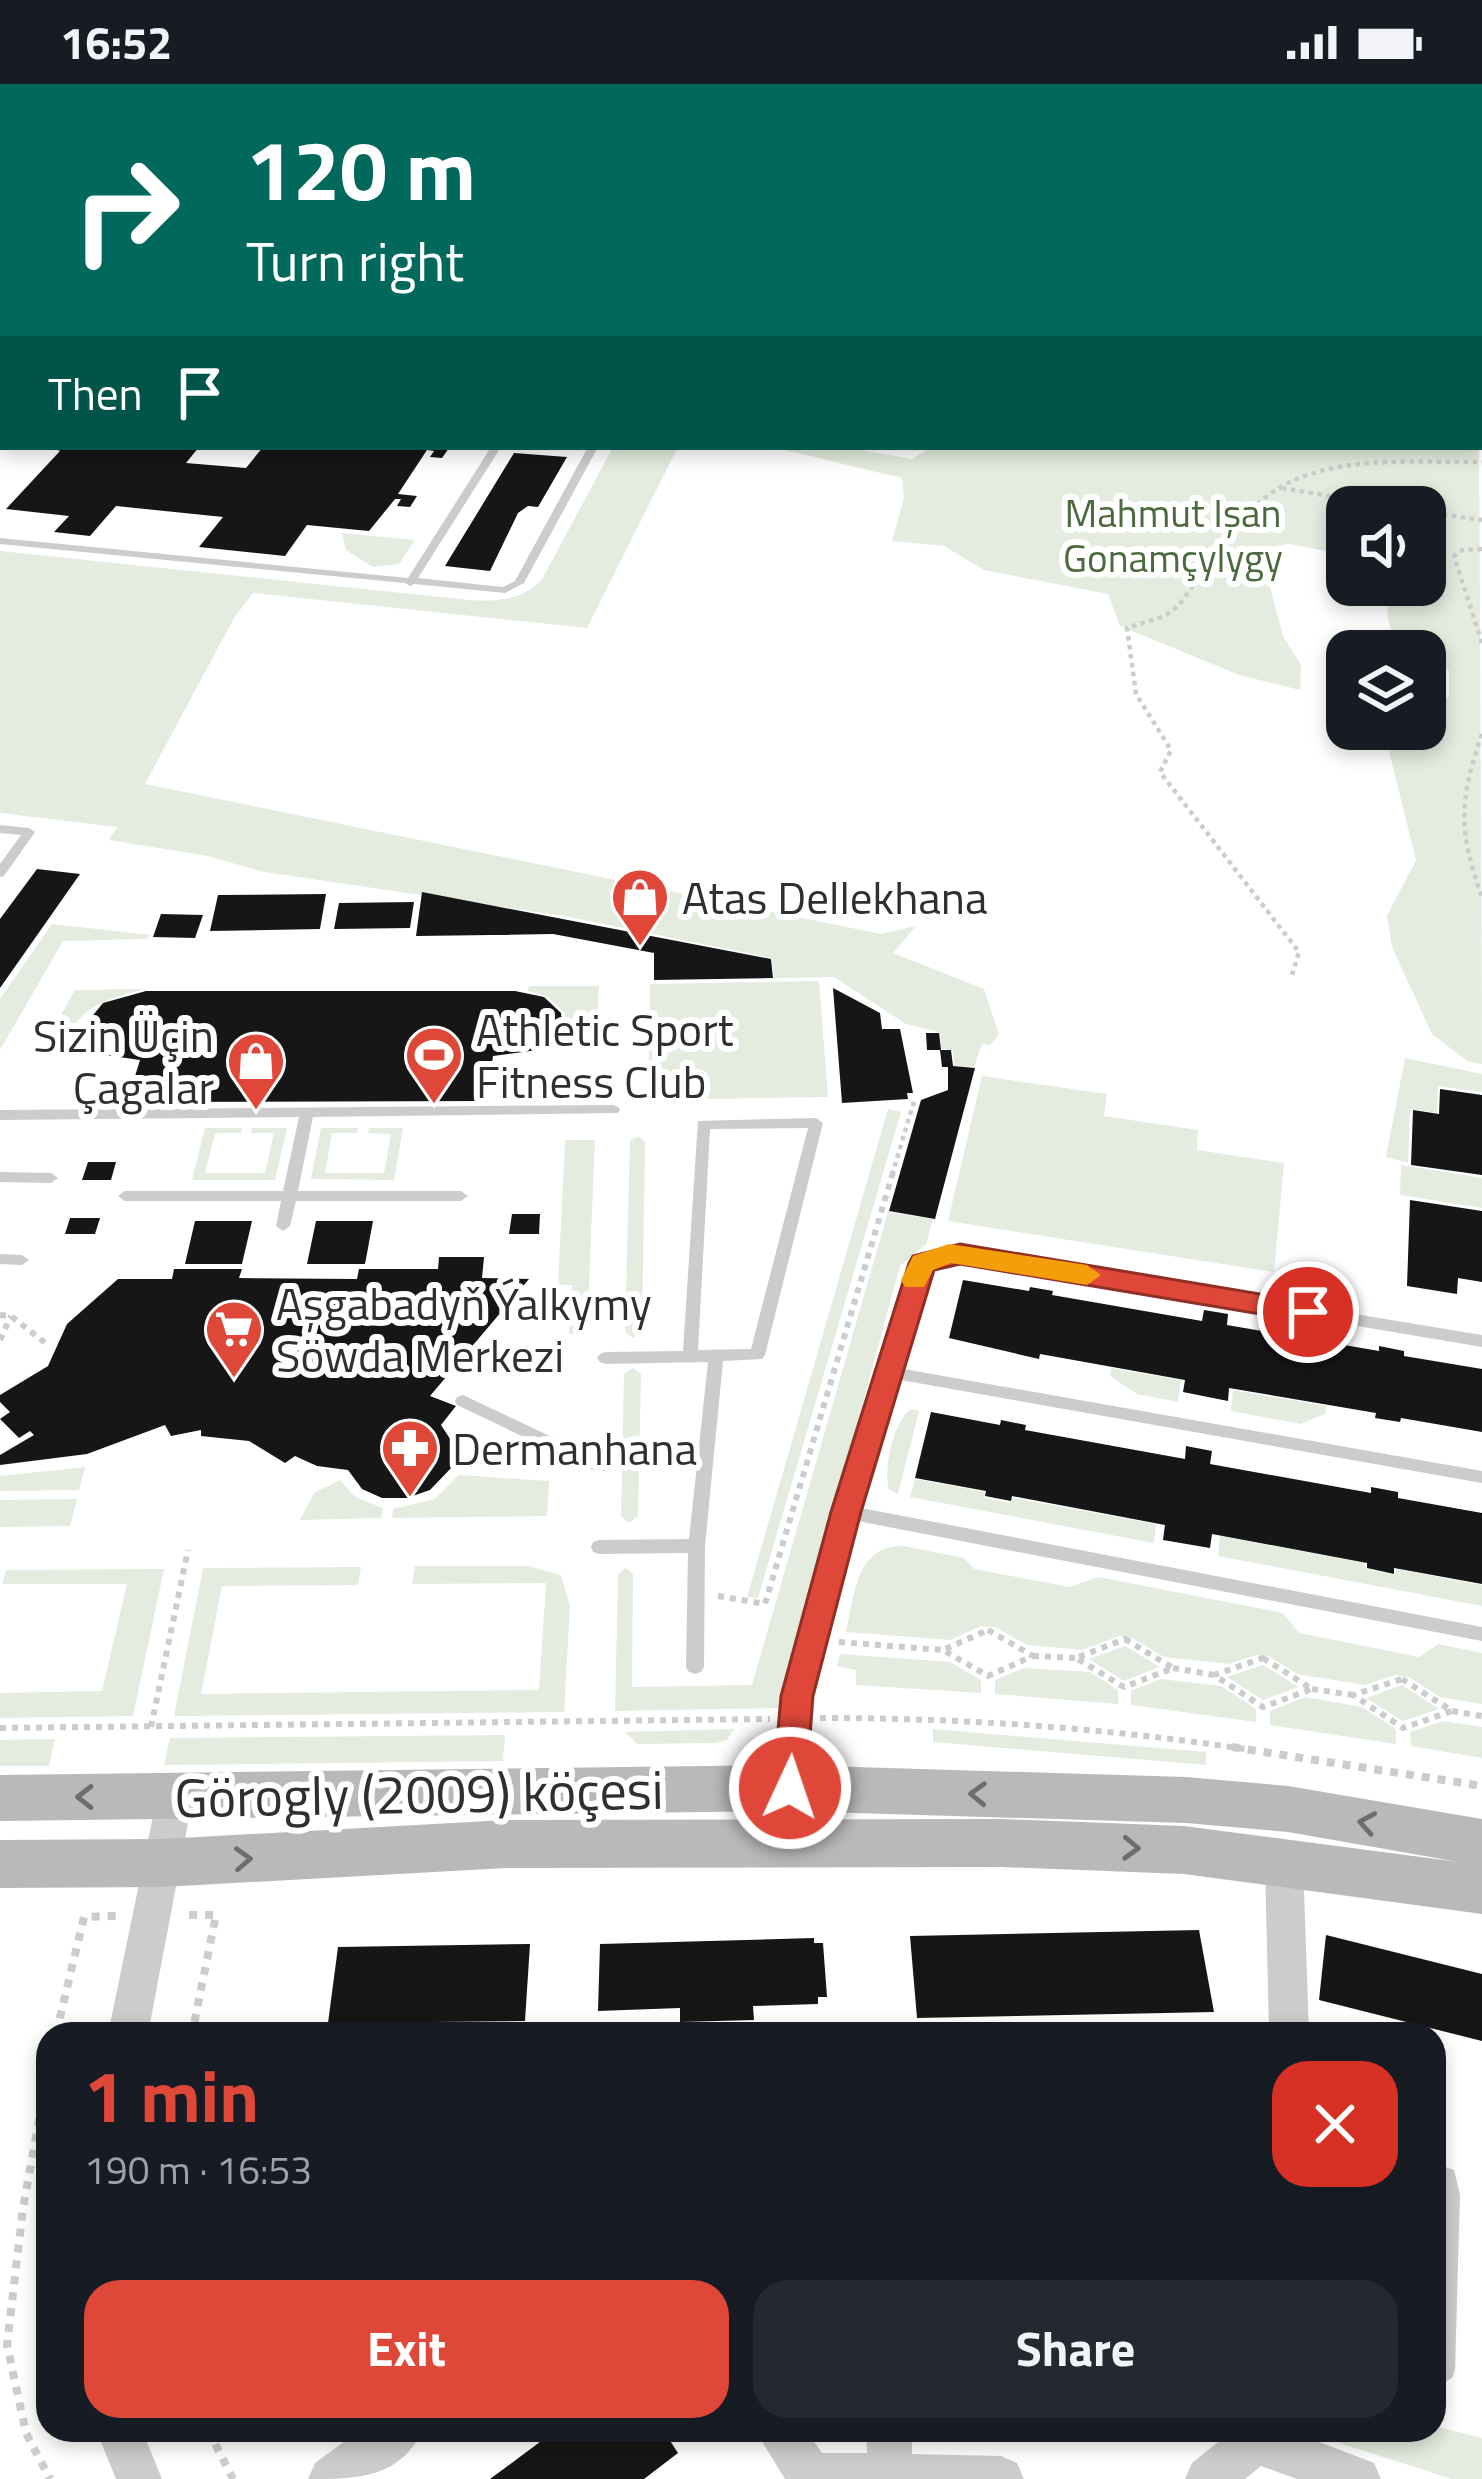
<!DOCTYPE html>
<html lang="en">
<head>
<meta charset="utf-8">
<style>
	:root { --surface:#171b24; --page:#242831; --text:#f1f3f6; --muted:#9ea1a6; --accent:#df4839 }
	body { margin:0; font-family:"Titillium Web",sans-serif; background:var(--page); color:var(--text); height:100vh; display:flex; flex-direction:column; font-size:45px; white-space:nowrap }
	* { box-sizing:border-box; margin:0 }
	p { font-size:39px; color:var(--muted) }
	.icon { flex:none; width:66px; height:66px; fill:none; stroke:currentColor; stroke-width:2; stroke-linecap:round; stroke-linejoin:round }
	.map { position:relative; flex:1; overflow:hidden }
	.drawer { position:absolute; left:36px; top:1938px; width:1410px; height:420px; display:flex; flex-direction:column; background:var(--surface); border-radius:36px; box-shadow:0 6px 18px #0003 }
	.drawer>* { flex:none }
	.hud { position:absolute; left:0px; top:0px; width:1482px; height:366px; box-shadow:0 6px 18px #0003; background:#00695c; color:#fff; overflow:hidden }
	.tools { position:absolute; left:1326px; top:402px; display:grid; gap:24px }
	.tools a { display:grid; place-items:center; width:120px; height:120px; border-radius:24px; background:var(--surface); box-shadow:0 6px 18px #0003; font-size:60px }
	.pin { position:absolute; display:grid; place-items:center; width:102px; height:102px; color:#fff; margin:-51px; border:6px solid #fff; border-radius:50%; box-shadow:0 3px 12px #0007 }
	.me { position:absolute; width:132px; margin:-66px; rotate:3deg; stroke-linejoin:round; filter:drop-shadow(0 0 9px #0008) }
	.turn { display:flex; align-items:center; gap:42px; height:252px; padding:0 48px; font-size:54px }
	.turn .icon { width:156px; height:156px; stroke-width:2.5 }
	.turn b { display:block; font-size:84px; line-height:102px }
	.then { display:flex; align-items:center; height:114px; padding:0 48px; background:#0003; gap:24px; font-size:45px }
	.round { display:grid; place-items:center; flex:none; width:126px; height:126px; border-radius:36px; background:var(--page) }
	.head { display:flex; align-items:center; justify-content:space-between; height:204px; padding:0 48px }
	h1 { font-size:72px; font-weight:700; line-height:90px; color:var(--accent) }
	.cta { display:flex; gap:24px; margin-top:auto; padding:24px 48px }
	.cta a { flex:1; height:138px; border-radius:36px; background:var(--accent); color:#fff; font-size:48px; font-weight:700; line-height:138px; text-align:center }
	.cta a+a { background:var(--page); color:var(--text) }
	.status { display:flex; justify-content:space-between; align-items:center; height:84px; padding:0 60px; background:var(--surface); direction:ltr }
	.status svg { height:33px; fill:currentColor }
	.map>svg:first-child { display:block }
	.green { fill:#e3ecde }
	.building { fill:#161616 }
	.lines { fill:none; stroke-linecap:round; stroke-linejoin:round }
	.path-far2 { stroke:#ccc; stroke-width:4.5; stroke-dasharray:4.5 4.5; stroke-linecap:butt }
	.path-far1 { stroke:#ccc; stroke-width:6; stroke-dasharray:6 6; stroke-linecap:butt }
	.path { stroke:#ccc; stroke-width:8; stroke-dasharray:8 8; stroke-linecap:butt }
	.lane { fill:#ccc; fill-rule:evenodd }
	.street { fill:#ccc; fill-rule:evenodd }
	.secondary { fill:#b9b9b9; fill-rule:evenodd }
	.oneway { stroke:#6d6d6d }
	.route { fill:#df4839; stroke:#912f25; stroke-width:3 }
	.slow { fill:#f59e0b }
	.labels { text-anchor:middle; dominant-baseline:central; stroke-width:12; stroke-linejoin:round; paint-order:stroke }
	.far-park-label { font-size:39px; fill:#4b6a3e; stroke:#fff }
	.poi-label { font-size:45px; fill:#2f2f2f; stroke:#fff; text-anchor:start }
	.near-street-label { font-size:54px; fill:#2f2f2f; stroke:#fff }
</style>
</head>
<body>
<div class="status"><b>16:52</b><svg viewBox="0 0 49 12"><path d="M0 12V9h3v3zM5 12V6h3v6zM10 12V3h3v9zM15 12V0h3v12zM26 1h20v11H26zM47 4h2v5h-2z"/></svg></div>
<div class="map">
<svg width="1482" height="2395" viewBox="0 0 1482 2395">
	<rect width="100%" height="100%" fill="#fff"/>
	<g class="green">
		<polygon points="1479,327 1482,980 1467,977 1432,950 1392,863 1387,832 1416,776 1388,663 1410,645 1425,645 1425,632 1449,612 1449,587 1425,567 1396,559 1388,536 1387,501 1425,501 1425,423 1347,423 1347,471 1289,460 1260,465 1283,552 1301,581 1300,606 1239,591 1120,542 1108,510 984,486 944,462 892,457 904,414 902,394 785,366 844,363 912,375 931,363 1479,363"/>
		<path d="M613,363H678L587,544L253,509L234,534L145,700L881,850L916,842L893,869L984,905L999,950L990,961L982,960L974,983L954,982L953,966L941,965L939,948L906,940L834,893L774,894L772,874L564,832L264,788L208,772L109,756L117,743L0,729V467L469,516C496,518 521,516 541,497Z"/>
		<polygon points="342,449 415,456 399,480 373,483 346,466"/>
		<polygon points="52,840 151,851 145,855 63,857 0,966 0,915"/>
		<polygon points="819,897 828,1013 648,1016 650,900"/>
		<polygon points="529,902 599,902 596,957 556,957 565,940 565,929 547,912 528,907"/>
		<path d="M145,905C114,913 65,925 71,965L43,964L75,906Z"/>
		<polygon points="1405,974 1482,990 1482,1008 1438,1002 1437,1029 1410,1025 1408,1079 1386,1073"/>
		<polygon points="982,992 1107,1010 1104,1032 1198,1046 1197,1066 1284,1079 1274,1188 948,1137"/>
		<polygon points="888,1025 901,1028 758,1514 747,1513"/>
		<polygon points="205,1044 242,1044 241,1049 215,1049 205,1089 265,1089 274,1049 251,1049 252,1044 287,1044 275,1096 192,1096"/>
		<polygon points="321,1044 358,1044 357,1049 332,1049 325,1089 384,1089 391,1050 368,1049 369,1044 403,1044 394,1096 311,1095"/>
		<polygon points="638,1052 645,1058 642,1247 633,1254 625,1248 630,1057"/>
		<polygon points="565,1056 595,1056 587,1249 569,1250 572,1201 558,1201"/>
		<polygon points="1401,1081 1482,1094 1482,1124 1400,1111"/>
		<polygon points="888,1128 933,1135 926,1160 900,1182 780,1624 615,1627 618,1490 626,1484 633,1490 632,1603 752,1601"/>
		<polygon points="633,1284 641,1290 638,1432 629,1439 621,1432 624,1290"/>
		<polygon points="1111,1284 1181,1296 1178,1318 1137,1310 1110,1292"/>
		<polygon points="1233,1306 1326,1322 1325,1330 1300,1340 1231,1327"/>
		<path d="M911,1325L919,1327L898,1410L889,1405C883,1385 893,1338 911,1325Z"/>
		<polygon points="85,1383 79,1406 0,1407 0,1392"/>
		<polygon points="459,1391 549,1397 547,1432 392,1434 393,1425 435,1415"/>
		<polygon points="915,1395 985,1408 984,1414 1011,1419 1013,1414 1156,1440 1154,1459 910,1413"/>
		<polygon points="340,1396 355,1413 383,1424 381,1434 300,1436 314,1409"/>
		<polygon points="77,1415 70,1442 0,1443 0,1416"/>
		<polygon points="1220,1452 1365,1479 1366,1485 1395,1491 1396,1485 1482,1501 1482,1522 1218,1472"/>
		<path d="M903,1462L964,1474L974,1485L1070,1503L1098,1493L1283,1529L1299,1549L1419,1573L1438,1560L1482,1569V1620L1440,1613L1409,1593L1395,1591L1365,1601L1297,1590L1269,1572L1256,1571L1229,1580L1164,1573L1132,1554L1119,1552L1083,1566L1027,1561L995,1543L981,1542L950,1556L846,1548C855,1511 855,1462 903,1462Z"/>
		<polygon points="415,1482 528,1482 561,1491 570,1522 564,1628 174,1632 203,1484 361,1483 358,1501 222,1502 201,1610 539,1606 546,1499 412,1500"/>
		<polygon points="164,1485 133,1632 0,1634 0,1609 102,1607 127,1500 2,1500 6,1486"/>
		<polygon points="1125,1562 1160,1583 1124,1597 1089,1575"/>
		<polygon points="840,1570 950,1578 981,1596 981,1609 856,1601 856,1586 837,1582"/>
		<polygon points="1263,1581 1299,1603 1263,1616 1227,1593"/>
		<polygon points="1024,1584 1090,1588 1118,1606 1118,1620 995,1610 995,1596"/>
		<polygon points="1161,1595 1221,1602 1256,1625 1256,1638 1131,1621 1131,1607"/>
		<polygon points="1402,1601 1439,1625 1403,1637 1366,1614"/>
		<polygon points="1305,1613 1362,1623 1396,1645 1396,1660 1270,1641 1270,1627"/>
		<polygon points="1443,1637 1482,1643 1482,1674 1411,1662 1410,1648"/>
		<polygon points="734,1645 727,1656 716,1659 637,1660 625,1648"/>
		<polygon points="933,1645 1206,1668 1206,1681 933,1658"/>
		<polygon points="505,1651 503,1677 164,1681 170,1654"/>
		<polygon points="55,1655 49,1682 0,1682 0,1656"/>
		<polygon points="1434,2342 1482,2354 1482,2395 1452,2395 1327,2355 1321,2346 1434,2346"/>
	</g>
	<g class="building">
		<polygon points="51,363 199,363 186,379 246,384 263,363 449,364 442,374 430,373 434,367 427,366 398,410 417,412 410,423 397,422 401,415 395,415 369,447 307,441 285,472 199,463 223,433 116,422 90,452 54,448 69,432 6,425 60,367"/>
		<polygon points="514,369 567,373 538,423 528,422 518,429 490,487 445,482"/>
		<polygon points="37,785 80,790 0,904 0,835"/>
		<polygon points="422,808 771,875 773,894 654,896 654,869 553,850 416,852"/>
		<polygon points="326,810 320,845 210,847 218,811"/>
		<polygon points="414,818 410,844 334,845 339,819"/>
		<polygon points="161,830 203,831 195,854 153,853"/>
		<polygon points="833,904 880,929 882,945 900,945 913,1009 907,1009 908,1015 842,1019"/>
		<polygon points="146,907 515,907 544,913 561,929 562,939 551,958 538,966 493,972 487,1017 127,1018 140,976 98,970 82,956 81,946 103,919"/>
		<polygon points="926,949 939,949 941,966 951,966 953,982 975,984 935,1135 889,1127 921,1016 948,1006 948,983 942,983 940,966 927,966"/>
		<polygon points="1440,1005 1482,1011 1482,1091 1411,1081 1413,1026 1439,1030"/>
		<polygon points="88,1078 116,1078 111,1096 82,1096"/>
		<polygon points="1410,1116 1482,1127 1482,1198 1458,1194 1457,1210 1407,1202"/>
		<polygon points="512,1130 540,1130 539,1150 509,1150"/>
		<polygon points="70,1134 100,1134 95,1150 65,1150"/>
		<polygon points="195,1137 252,1137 242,1180 185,1180"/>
		<polygon points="316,1137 373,1137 365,1180 307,1180"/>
		<polygon points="439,1173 484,1173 482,1194 529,1195 430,1312 456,1322 441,1341 456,1364 453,1382 430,1406 407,1414 382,1414 362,1405 348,1386 317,1382 295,1372 285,1379 249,1357 201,1352 201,1346 171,1352 165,1341 87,1370 0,1381 0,1371 34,1351 30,1347 19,1354 0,1335 10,1328 0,1318 0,1311 48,1282 67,1240 118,1195 172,1195 174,1185 242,1185 239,1194 357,1195 359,1185 438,1185"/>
		<polygon points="963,1196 1029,1207 1030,1203 1053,1207 1052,1211 1202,1237 1204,1226 1228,1230 1227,1241 1379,1267 1379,1262 1404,1267 1404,1272 1482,1285 1482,1348 1401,1334 1400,1338 1375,1334 1376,1329 1229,1304 1228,1317 1183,1308 1185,1296 1040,1270 1039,1275 949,1254"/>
		<polygon points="931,1328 1000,1341 1001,1336 1026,1341 1025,1346 1185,1375 1186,1362 1212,1367 1210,1380 1371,1409 1371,1403 1398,1408 1398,1414 1482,1429 1482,1500 1394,1484 1394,1490 1367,1484 1367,1479 1212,1450 1210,1464 1163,1456 1165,1441 1012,1412 1011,1417 985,1412 986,1407 915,1394"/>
		<polygon points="1199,1846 1214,1928 917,1934 910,1852"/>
		<polygon points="1326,1851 1482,1890 1482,1957 1319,1916"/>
		<polygon points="814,1854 814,1859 823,1859 827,1913 818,1913 818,1920 753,1922 754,1936 680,1938 680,1924 598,1927 600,1860"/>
		<polygon points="530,1860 525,1937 328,1939 338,1863"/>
		<polygon points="556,2346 663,2346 678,2369 644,2395 490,2395"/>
	</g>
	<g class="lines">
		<g class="path-far2">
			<polyline points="1282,404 1396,423"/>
			<polyline points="1425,428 1482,436"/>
			<polyline points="1482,465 1462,466 1454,472 1482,559"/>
			<path d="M1482,650C1459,717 1458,746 1482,813"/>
			<path d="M1292,891L1299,868L1160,688L1171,666L1136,610L1127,544L1165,532L1178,522C1207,485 1233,435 1273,408C1330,369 1417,379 1482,378"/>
			<polyline points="892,1091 915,1014"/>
		</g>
		<g class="path-far1">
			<polyline points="0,1231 11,1232 48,1261"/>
			<polyline points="0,1256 11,1232"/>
			<polyline points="718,1512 765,1520 893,1088"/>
			<polygon points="988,1546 1033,1572 988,1592 943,1566"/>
			<polygon points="1125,1555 1173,1584 1124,1603 1076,1574"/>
			<polyline points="839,1558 943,1566"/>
			<polyline points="1033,1572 1076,1574"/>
			<polygon points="1263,1574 1312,1605 1263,1623 1214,1591"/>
			<polyline points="1173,1584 1214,1591"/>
			<polygon points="1402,1595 1452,1627 1403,1644 1353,1611"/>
			<polyline points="1312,1605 1353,1611"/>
			<polyline points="1452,1627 1482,1632"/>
			<path d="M820,1634C965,1634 1107,1644 1251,1666"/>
			<polyline points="151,1643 188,1466"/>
			<polyline points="0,1644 770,1635"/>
		</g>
		<g class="path">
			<polyline points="1232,1663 1482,1702"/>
			<polyline points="189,1831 216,1831 192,1950"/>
			<polyline points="56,1950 84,1833 116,1832"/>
			<polyline points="48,1987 23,2124 7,2261 26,2349 50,2395"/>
			<polyline points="208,2346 233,2395"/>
		</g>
		<g class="lane">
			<polygon points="57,0 66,0 70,3 61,3"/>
			<polygon points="187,0 197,0 191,3 181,3"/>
			<polygon points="327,0 336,0 341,3 332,3"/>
			<polygon points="505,0 515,0 520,3 510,3"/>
			<polygon points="691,0 701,0 706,3 696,3"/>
			<polygon points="0,18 3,19 3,24 0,23"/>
			<rect x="0" y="56" width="3" height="4"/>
			<rect x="0" y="124" width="3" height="5"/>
			<rect x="0" y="150" width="3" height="5"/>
			<polygon points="3,329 3,337 0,338 0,330"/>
			<polygon points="491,363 501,363 418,494 503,503 515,497 588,363 598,363 524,499 505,509 414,500 410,502 405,499 0,460 0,454 408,494"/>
			<polygon points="0,741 29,744 35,748 4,792 0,793 0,780 21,751 0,749"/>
			<polygon points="613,1021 618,1023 620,1026 618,1029 313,1033 298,1107 461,1107 468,1112 461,1117 296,1117 290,1142 283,1147 276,1142 281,1117 125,1117 118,1112 125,1107 283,1107 299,1033 0,1036 0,1026"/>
			<path d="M816,1034L823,1039L765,1271L762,1275L723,1277L705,1462L704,1583L701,1588L695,1590L689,1588L686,1583L688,1469L599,1470L593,1468L591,1463L593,1458L599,1456L689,1455L708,1278L605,1280L600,1278L597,1274L600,1270L605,1268L683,1267L698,1037ZM808,1044L751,1265L698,1266L710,1045Z"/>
			<polygon points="0,1088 51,1089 58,1094 51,1099 0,1098"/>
			<polygon points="960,1165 1482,1251 1482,1263 960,1175 929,1183 898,1284 1482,1387 1482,1399 895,1295 856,1423 1482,1543 1482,1557 852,1436 806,1612 799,1701 796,1707 790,1709 784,1707 781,1701 788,1612 838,1428 881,1291 879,1288 883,1283 918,1175"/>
			<polygon points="0,1170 22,1171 29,1176 22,1181 0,1180"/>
			<polygon points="463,1311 607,1379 609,1383 607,1387 595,1387 457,1321 455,1317 457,1313"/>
			<polygon points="1434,2079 1454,2086 1460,2111 1455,2286 1452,2294 1434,2305 1438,2111 1437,2101 1434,2099"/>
		</g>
		<g class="street">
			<polygon points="175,1697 188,1701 193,1713 148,1950 108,1950 157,1713 162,1701"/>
			<polygon points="1284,1761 1297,1766 1303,1778 1309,1950 1269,1950 1265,1778 1271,1766"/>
			<polygon points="96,2346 142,2346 162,2395 116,2395"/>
			<path d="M360,2346H422C401,2395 354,2395 308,2395L315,2379Z"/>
			<polygon points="755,2346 806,2346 822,2369 867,2369 866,2346 912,2346 912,2370 1001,2372 1017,2379 1024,2395 785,2395"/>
			<polygon points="1233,2346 1288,2346 1374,2379 1381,2395 1297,2395 1261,2382 1245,2395 1185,2395 1192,2379"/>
		</g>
		<g class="secondary">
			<polygon points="831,0 858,0 829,3"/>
			<polygon points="0,246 3,246 0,261"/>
			<polygon points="790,1681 1186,1693 1288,1702 1482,1735 1482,1830 1184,1790 1001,1783 506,1784 162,1803 0,1804 0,1756 162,1755 506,1736 1001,1735 1184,1742 1459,1778 1288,1748 1186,1739 790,1727 0,1737 0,1691"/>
		</g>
	</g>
	<defs><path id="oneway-chevron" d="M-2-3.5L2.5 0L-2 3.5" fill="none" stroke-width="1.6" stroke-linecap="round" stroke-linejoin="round" transform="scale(3)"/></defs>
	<g class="oneway">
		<use href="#oneway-chevron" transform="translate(978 1710) rotate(-178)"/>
		<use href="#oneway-chevron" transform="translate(85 1713) rotate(180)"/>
		<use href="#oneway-chevron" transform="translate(1367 1739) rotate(-170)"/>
		<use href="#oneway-chevron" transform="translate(1131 1764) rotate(2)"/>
		<use href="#oneway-chevron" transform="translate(243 1775) rotate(-3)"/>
	</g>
	<polygon class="route" points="960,1160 1308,1218 1322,1228 1308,1238 960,1180 934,1186 861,1428 813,1612 806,1704 801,1714 790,1719 778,1714 773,1704 781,1612 831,1428 909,1179 913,1172"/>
	<polygon class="slow" points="949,1160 1087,1181 1101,1191 1087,1201 951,1179 933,1186 924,1203 905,1203 901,1196 913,1172"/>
	<defs>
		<g id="shop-pin" transform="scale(3)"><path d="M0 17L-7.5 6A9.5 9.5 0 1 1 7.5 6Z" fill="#df4839" stroke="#fff"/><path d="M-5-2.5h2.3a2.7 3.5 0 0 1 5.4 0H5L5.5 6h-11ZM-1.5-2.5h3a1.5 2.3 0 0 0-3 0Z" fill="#fff"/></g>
		<g id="stadium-pin" transform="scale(3)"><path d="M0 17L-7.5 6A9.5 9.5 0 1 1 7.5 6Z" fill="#df4839" stroke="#fff"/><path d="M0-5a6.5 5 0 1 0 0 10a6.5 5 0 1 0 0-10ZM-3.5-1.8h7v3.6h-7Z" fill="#fff"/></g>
		<g id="supermarket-pin" transform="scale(3)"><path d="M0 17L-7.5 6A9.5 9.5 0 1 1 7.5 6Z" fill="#df4839" stroke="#fff"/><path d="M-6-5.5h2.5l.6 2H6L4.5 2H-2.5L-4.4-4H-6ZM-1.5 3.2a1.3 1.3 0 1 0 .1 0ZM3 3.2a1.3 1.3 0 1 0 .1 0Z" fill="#fff"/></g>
		<g id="pharmacy-pin" transform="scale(3)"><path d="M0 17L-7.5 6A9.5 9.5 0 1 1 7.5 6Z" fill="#df4839" stroke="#fff"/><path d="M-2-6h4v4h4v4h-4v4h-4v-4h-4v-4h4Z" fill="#fff"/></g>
	</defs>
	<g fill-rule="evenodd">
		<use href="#shop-pin" x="640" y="813"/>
		<use href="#stadium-pin" x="434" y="971"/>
		<use href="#shop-pin" x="256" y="977"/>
		<use href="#supermarket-pin" x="234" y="1245"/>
		<use href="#pharmacy-pin" x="410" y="1364"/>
	</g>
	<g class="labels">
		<g class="far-park-label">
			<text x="1173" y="428">Mahmut Işan<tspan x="1173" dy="45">Gonamçylygy</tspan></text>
		</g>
		<g class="poi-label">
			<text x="682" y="813">Atas Dellekhana</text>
			<text x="476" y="945">Athletic Sport<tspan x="476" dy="52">Fitness Club</tspan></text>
			<text x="214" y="951" text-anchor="end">Sizin Üçin<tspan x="214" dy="52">Çagalar</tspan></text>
			<text x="276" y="1219">Aşgabadyň Ýalkymy<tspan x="276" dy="52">Söwda Merkezi</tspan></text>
			<text x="452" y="1364">Dermanhana</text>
		</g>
		<g class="near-street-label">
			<text transform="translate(419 1709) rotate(-1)">Görogly (2009) köçesi</text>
		</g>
	</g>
</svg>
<div class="tools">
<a><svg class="icon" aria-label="sound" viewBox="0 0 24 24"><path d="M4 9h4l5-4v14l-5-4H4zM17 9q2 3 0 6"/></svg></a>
<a><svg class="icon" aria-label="layers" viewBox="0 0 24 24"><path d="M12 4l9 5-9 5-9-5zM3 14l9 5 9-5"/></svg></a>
</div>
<div class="pin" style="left:1308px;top:1228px;background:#d93025"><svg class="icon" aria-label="arrive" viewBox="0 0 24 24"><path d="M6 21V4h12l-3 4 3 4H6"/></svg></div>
<svg class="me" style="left:790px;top:1704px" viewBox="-20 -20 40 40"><circle r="17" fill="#df4839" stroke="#fff" stroke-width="3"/><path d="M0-11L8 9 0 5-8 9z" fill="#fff"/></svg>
<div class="hud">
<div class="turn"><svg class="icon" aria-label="right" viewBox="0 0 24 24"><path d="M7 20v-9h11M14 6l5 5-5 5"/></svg><div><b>120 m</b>Turn right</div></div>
<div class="then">Then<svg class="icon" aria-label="arrive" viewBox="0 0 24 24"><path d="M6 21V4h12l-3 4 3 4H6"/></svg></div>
</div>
<section class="drawer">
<div class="head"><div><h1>1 min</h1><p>190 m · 16:53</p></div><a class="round" style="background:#d93025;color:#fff"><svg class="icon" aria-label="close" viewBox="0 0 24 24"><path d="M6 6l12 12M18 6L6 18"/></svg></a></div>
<div class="cta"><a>Exit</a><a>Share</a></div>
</section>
</div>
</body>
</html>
